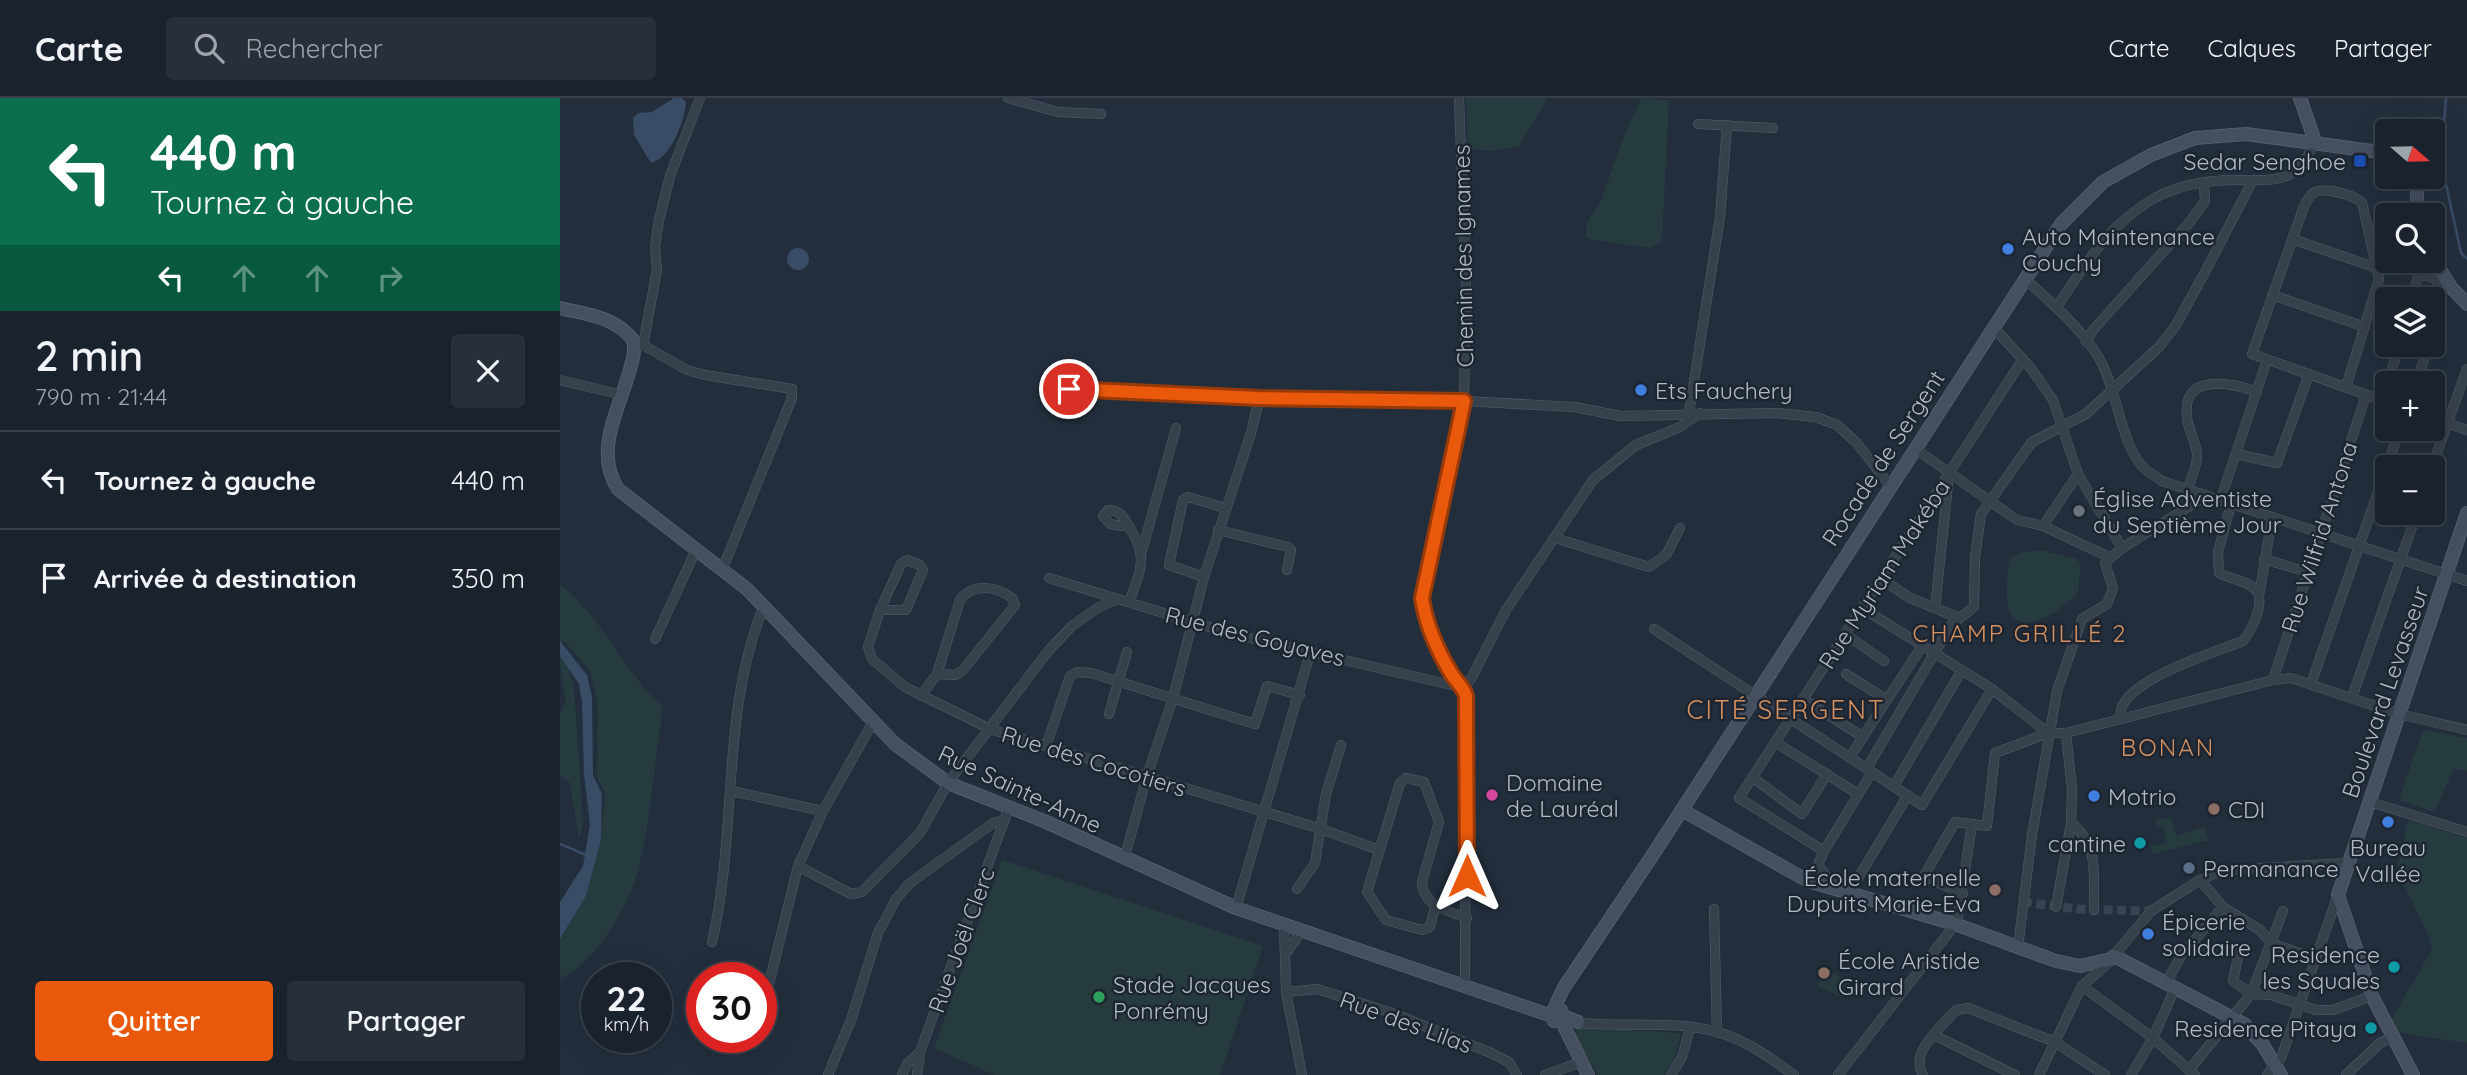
<!DOCTYPE html>
<html lang="fr">
<head>
<meta charset="utf-8">
<style>
	:root { --surface:#1a222e; --page:#272f3a; --text:#f1f3f6; --muted:#9fa4aa; --line:#383f4a; --accent:#ea580c }
	body { margin:0; font-family:Quicksand,sans-serif; background:var(--page); color:var(--text); height:100vh; display:flex; flex-direction:column; font-size:26px; white-space:nowrap }
	* { box-sizing:border-box; margin:0 }
	p { font-size:23px; color:var(--muted) }
	.icon { flex:none; width:38px; height:38px; fill:none; stroke:currentColor; stroke-width:2; stroke-linecap:round; stroke-linejoin:round }
	.map { position:relative; flex:1; overflow:hidden }
	.panel { display:flex; flex-direction:column; background:var(--surface); width:560px }
	.panel>* { flex:none }
	.guide { background:#0b6e4f; color:#fff; overflow:hidden }
	.needle { width:46px; rotate:110deg }
	.buttons { position:absolute; left:1815px; top:21px; display:grid; gap:14px }
	.buttons a { display:grid; place-items:center; width:70px; height:70px; border-radius:7px; background:var(--surface); box-shadow:0 7px 28px #0002,0 0 0 2px var(--line); font-size:35px }
	.speed { position:absolute; left:21px; top:864px; display:flex; gap:14px; font-size:35px; font-weight:700; text-align:center }
	.speed>* { display:grid; place-content:center; width:91px; height:91px; border-radius:50%; background:var(--surface); box-shadow:0 7px 28px #0002,0 0 0 2px var(--line); line-height:1 }
	.speed small { font-size:18px; font-weight:400 }
	.speed .limit { border:10px solid #d22; background:#fff; color:#111 }
	.pin { position:absolute; display:grid; place-items:center; width:60px; height:60px; color:#fff; margin:-30px; border:4px solid #fff; border-radius:50%; box-shadow:0 2px 7px #0007 }
	.me { position:absolute; width:77px; margin:-38px; rotate:0deg; stroke-linejoin:round; filter:drop-shadow(0 0 5px #0008) }
	.turn { display:flex; align-items:center; gap:24px; height:147px; padding:0 35px; font-size:32px }
	.turn .icon { width:91px; height:91px; stroke-width:2.5 }
	.turn b { display:block; font-size:49px; line-height:60px }
	.lanes { display:flex; align-items:center; height:66px; padding:0 35px; background:#0003; justify-content:center; gap:35px; direction:ltr }
	.lanes .off { opacity:.35 }
	.round { display:grid; place-items:center; flex:none; width:74px; height:74px; border-radius:7px; background:var(--page) }
	.overview { display:flex; align-items:center; justify-content:space-between; height:119px; padding:0 35px }
	h1 { font-size:42px; font-weight:600; line-height:52px }
	.button { display:flex; gap:14px; margin-top:auto; padding:14px 35px }
	.button a { flex:1; height:80px; border-radius:7px; background:var(--accent); color:#fff; font-size:28px; font-weight:600; line-height:80px; text-align:center }
	.button a+a { background:var(--page); color:var(--text) }
	ul { padding:0; list-style:none }
	li { display:flex; align-items:center; gap:21px; height:98px; padding:0 35px; border-top:2px solid var(--line) }
	li div { flex:1 }
	li b { display:block; font-size:26px }
	li em { font-style:normal }
	header { display:flex; align-items:center; gap:42px; box-sizing:border-box; height:98px; padding:0 35px; background:var(--surface); border-bottom:2px solid var(--line) }
	header strong { font-size:33px }
	nav { display:flex; gap:38px; margin-inline-start:auto; font-size:24px }
	.search { width:490px; height:63px; background:var(--page); display:flex; align-items:center; gap:18px; box-sizing:border-box; padding:0 24px; border-radius:7px; color:var(--muted); font-size:26px }
	main { display:flex; flex:1; min-height:0 }
	.map>svg:first-child { display:block }
	.green { fill:#253b3e }
	.water { fill:#384c66 }
	.lines { fill:none; stroke-linecap:round; stroke-linejoin:round }
	.stream { stroke:#384c66; stroke-width:2.5 }
	.street-tunnel { stroke:#384352; stroke-width:9; stroke-dasharray:9 4.5; stroke-linecap:butt }
	.street-casing { stroke:#555e6a; stroke-width:10 }
	.secondary-casing { stroke:#555e6a; stroke-width:14 }
	.street { stroke:#37404d; stroke-width:9 }
	.secondary { stroke:#454f60; stroke-width:12 }
	.route-casing { stroke:#983908; stroke-width:18 }
	.route { stroke:#ea580c; stroke-width:12 }
	.transit-dot { fill:#1a4fb4; stroke:#1c2531; stroke-width:2.5 }
	.shop-dot { fill:#3f7fe0; stroke:#1c2531; stroke-width:2.5 }
	.worship-dot { fill:#6b7280; stroke:#1c2531; stroke-width:2.5 }
	.hotel-dot { fill:#d1479c; stroke:#1c2531; stroke-width:2.5 }
	.education-dot { fill:#8d6e63; stroke:#1c2531; stroke-width:2.5 }
	.culture-dot { fill:#0f9aa8; stroke:#1c2531; stroke-width:2.5 }
	.service-dot { fill:#5c6f8a; stroke:#1c2531; stroke-width:2.5 }
	.leisure-dot { fill:#2e9e5b; stroke:#1c2531; stroke-width:2.5 }
	.labels { text-anchor:middle; dominant-baseline:central; stroke-width:5; stroke-linejoin:round; paint-order:stroke }
	.poi-label { font-size:23px; fill:#b2bbc8; stroke:#1c2531; text-anchor:start }
	.street-label { font-size:23px; fill:#b2bbc8; stroke:#1c2531 }
	.neighbourhood-label { font-size:24px; letter-spacing:2px; fill:#d6915f; stroke:#1c2531 }
	.quarter-label { font-size:26px; letter-spacing:2px; fill:#d6915f; stroke:#1c2531 }
</style>
</head>
<body>
<header>
<strong>Carte</strong>
<div class="search"><svg class="icon" aria-label="search" viewBox="0 0 24 24"><circle cx="10" cy="10" r="6"/><path d="M15 15l6 6"/></svg>Rechercher</div>
<nav><a>Carte</a><a>Calques</a><a>Partager</a></nav>
</header>
<main>
<section class="panel">
<div class="guide">
<div class="turn"><svg class="icon" aria-label="left" viewBox="0 0 24 24"><path d="M17 20v-9H6M10 6l-5 5 5 5"/></svg><div><b>440 m</b>Tournez à gauche</div></div>
<div class="lanes"><svg class="icon" aria-label="left" viewBox="0 0 24 24"><path d="M17 20v-9H6M10 6l-5 5 5 5"/></svg><svg class="icon off" aria-label="ahead" viewBox="0 0 24 24"><path d="M12 20V5M6 11l6-6 6 6"/></svg><svg class="icon off" aria-label="ahead" viewBox="0 0 24 24"><path d="M12 20V5M6 11l6-6 6 6"/></svg><svg class="icon off" aria-label="right" viewBox="0 0 24 24"><path d="M7 20v-9h11M14 6l5 5-5 5"/></svg></div>
</div>
<div class="overview"><div><h1>2 min</h1><p>790 m · 21:44</p></div><a class="round"><svg class="icon" aria-label="close" viewBox="0 0 24 24"><path d="M6 6l12 12M18 6L6 18"/></svg></a></div>
<ul>
<li><svg class="icon" aria-label="left" viewBox="0 0 24 24"><path d="M17 20v-9H6M10 6l-5 5 5 5"/></svg><div><b>Tournez à gauche</b></div><em>440 m</em></li>
<li><svg class="icon" aria-label="arrive" viewBox="0 0 24 24"><path d="M6 21V4h12l-3 4 3 4H6"/></svg><div><b>Arrivée à destination</b></div><em>350 m</em></li>
</ul>
<div class="button"><a>Quitter</a><a>Partager</a></div>
</section>
<div class="map">
<svg width="1907" height="977" viewBox="0 0 1907 977">
	<rect width="100%" height="100%" fill="#232e3d"/>
	<g class="green">
		<polygon points="906,0 988,0 959,48 933,53 908,51"/>
		<polygon points="1082,0 1109,2 1102,143 1091,150 1034,142 1027,139 1026,127 1041,102 1066,33"/>
		<path d="M1480,452L1516,461L1521,466L1518,494C1493,522 1442,549 1447,487C1448,477 1448,469 1451,459L1463,454Z"/>
		<path d="M0,486C43,520 63,573 103,609C95,662 91,717 79,769C71,804 34,869 0,880V841L26,798L41,742L45,695L37,679L38,607L30,572L1,540L14,591L23,725L19,742L10,685L0,677V615L6,604L0,568Z"/>
		<polygon points="1863,632 1907,640 1907,673 1893,671 1875,714 1839,702"/>
		<polygon points="1611,719 1616,738 1644,729 1648,742 1594,756 1590,748 1606,745 1603,728 1597,729 1595,722"/>
		<polygon points="1848,722 1907,740 1907,945 1835,934 1829,925 1872,852 1870,841 1837,772"/>
		<polygon points="442,762 703,848 660,977 435,977 374,950"/>
		<polygon points="1263,872 1295,884 1288,901 1257,889"/>
		<polygon points="1016,929 1121,935 1115,959 1104,977 1038,977 1017,942"/>
	</g>
	<g class="water">
		<path d="M114,0H122L126,4C125,23 110,61 91,65L74,37L73,20L78,15L92,14Z"/>
		<circle cx="238" cy="161" r="11"/>
		<polygon points="0,543 27,577 32,599 33,677 42,696 41,742 26,798 0,841 0,804 23,768 30,727 24,676 22,604 19,586 0,558"/>
	</g>
	<g class="lines">
		<g class="stream">
			<polyline points="1886,0 1881,63 1901,155 1907,161"/>
			<polyline points="0,746 26,757"/>
		</g>
		<polyline class="street-tunnel" points="1463,804 1518,811 1591,813"/>
		<g class="street-casing">
			<g id="street">
				<polyline points="448,0 498,14 541,16"/>
				<path d="M899,0L906,186L904,303L862,500C865,524 878,554 891,575C896,584 903,588 906,598L905,889"/>
				<polyline points="1138,26 1213,30"/>
				<polyline points="1732,141 1817,170"/>
				<path d="M1465,181C1492,205 1520,229 1539,260C1558,292 1560,346 1584,370C1589,375 1597,379 1602,383L1907,483"/>
				<polyline points="1712,197 1805,229"/>
				<polyline points="1851,201 1858,179 1865,177 1879,182"/>
				<polyline points="1872,201 1881,177"/>
				<path d="M1497,209C1524,168 1549,126 1593,101C1618,87 1648,82 1676,82C1693,82 1713,84 1729,77C1743,71 1749,56 1755,43"/>
				<polyline points="1433,229 1470,269 1493,302 1518,376 1562,450"/>
				<polyline points="1526,244 1533,232 1629,125 1645,103 1644,85"/>
				<polyline points="83,247 127,272 145,277 232,291 232,300 162,472"/>
				<polyline points="80,248 83,247 97,172 95,149 99,122 110,78 140,0"/>
				<polyline points="0,282 63,297"/>
				<polyline points="1827,285 1840,247"/>
				<polyline points="1856,285 1867,253"/>
				<path d="M1786,289L1819,181L1802,104C1792,97 1762,87 1752,96C1748,100 1745,106 1743,111L1692,256L1827,304"/>
				<polyline points="509,291 699,301 904,303 1014,309 1061,318 1217,315 1256,319 1277,327 1296,344 1330,388"/>
				<polyline points="1129,315 1160,119 1167,27"/>
				<polyline points="1872,320 1907,332"/>
				<polyline points="1354,350 1457,422 1483,428 1518,376"/>
				<polyline points="1676,356 1717,365 1749,276"/>
				<polyline points="1872,369 1907,271"/>
				<path d="M1627,393C1630,382 1638,368 1637,356C1636,343 1628,332 1627,319C1621,274 1672,285 1697,294"/>
				<polyline points="1660,403 1707,262"/>
				<polyline points="1483,428 1549,459"/>
				<polyline points="658,432 728,449 731,452 727,472"/>
				<polyline points="995,440 1089,469 1106,457 1120,430"/>
				<polyline points="582,453 616,330"/>
				<polyline points="1704,461 1747,474"/>
				<polyline points="644,479 609,467 623,402 628,399 665,410"/>
				<polyline points="489,480 669,535 904,590 912,579 946,512 1033,382 1076,347 1120,329 1140,315"/>
				<polyline points="1321,481 1350,500 1397,519"/>
				<polyline points="1699,498 1712,420"/>
				<path d="M569,504C581,471 589,459 568,427C563,418 559,412 548,412L543,418L550,426L570,429"/>
				<polyline points="1302,510 1432,591 1488,635 1506,635 1713,582 1731,580 1839,616 1907,632"/>
				<polyline points="1375,510 1389,377"/>
				<polyline points="320,512 346,512 363,472 360,467 347,462 341,466 320,512 308,549 312,561 345,589 430,631 761,731 819,752"/>
				<polyline points="1094,531 1362,707 1432,591"/>
				<polyline points="1285,536 1324,563"/>
				<polyline points="95,541 136,452"/>
				<polyline points="1286,576 1327,602"/>
				<polyline points="1713,582 1806,297"/>
				<polyline points="1751,586 1840,331"/>
				<path d="M361,598L377,576L400,502C413,485 436,488 452,500L455,507L403,572L396,577L377,576"/>
				<polyline points="1792,599 1857,415"/>
				<polyline points="1243,601 1303,639 1362,548"/>
				<polyline points="549,616 567,554"/>
				<path d="M1561,621C1552,585 1656,554 1683,543C1691,533 1707,503 1695,491C1688,483 1669,481 1659,475L1658,454L1671,406"/>
				<polyline points="1215,644 1298,696"/>
				<polyline points="486,648 510,578 517,574 531,575 695,626 707,588 740,597"/>
				<polyline points="1290,659 1303,639"/>
				<polyline points="1307,670 1391,527 1414,509 1415,460 1421,416 1472,344 1526,316 1599,249 1616,227 1645,174 1693,82"/>
				<polyline points="1192,679 1242,716 1267,676"/>
				<polyline points="1334,688 1402,572"/>
				<polyline points="172,693 263,713"/>
				<polyline points="1810,704 1907,734"/>
				<path d="M1511,725C1540,747 1533,778 1534,812"/>
				<polyline points="1264,753 1312,674"/>
				<polyline points="564,762 587,678 613,600 644,479 691,335 699,301"/>
				<polyline points="238,768 291,796 302,794 360,735 388,685 489,552 512,528 539,509 558,501"/>
				<polyline points="1274,789 1258,767 1264,753 1179,700 1463,261"/>
				<polyline points="737,791 755,765 766,696 781,647"/>
				<polyline points="1289,795 1348,697"/>
				<polyline points="1403,796 1364,778 1395,724 1412,726"/>
				<path d="M875,809L870,829L862,832L826,822L807,794L840,685L846,680L864,684L879,724L862,784C863,808 888,813 907,820"/>
				<polyline points="1496,809 1511,725 1512,691 1506,635"/>
				<polyline points="1663,809 1700,832 1711,845 1754,860"/>
				<polyline points="676,810 751,552"/>
				<polyline points="1154,811 1157,935"/>
				<polyline points="724,826 726,894 742,977"/>
				<path d="M152,844C178,733 160,615 204,508"/>
				<polyline points="1458,849 1472,737 1497,593 1522,521 1547,506 1553,490 1545,465 1562,450 1646,398"/>
				<polyline points="1679,854 1673,883 1691,896 1711,897 1756,912 1773,912 1812,898"/>
				<polyline points="725,857 742,832"/>
				<polyline points="1606,885 1621,858 1663,809 1640,782"/>
				<polyline points="1522,888 1593,940 1635,977"/>
				<polyline points="726,894 757,891 835,916 931,955 949,964 957,977"/>
				<polyline points="201,900 208,890 238,768 263,713 313,624"/>
				<path d="M1013,924C1062,931 1117,920 1164,936C1190,945 1212,961 1234,977"/>
				<polyline points="1374,937 1455,977"/>
				<polyline points="1629,972 1691,896 1723,813"/>
				<polyline points="268,977 291,922 318,835 336,801 350,785 433,725 445,722"/>
				<polyline points="342,977 347,966 360,954"/>
				<polyline points="357,977 360,954 449,709"/>
				<polyline points="985,977 1021,964"/>
				<polyline points="1111,977 1122,959 1130,930"/>
				<polyline points="1278,977 1397,824 1412,726 1427,728 1435,655 1488,635"/>
				<path d="M1363,977C1349,954 1381,929 1396,912L1408,910L1495,944L1545,977"/>
				<polyline points="1479,977 1522,888 1546,867 1591,813 1640,782 1664,772 1789,765"/>
				<polyline points="1571,977 1593,940 1615,890"/>
				<polyline points="1707,977 1721,960 1778,797"/>
				<polyline points="1786,977 1820,945 1832,939"/>
			</g>
		</g>
		<g class="secondary-casing">
			<g id="secondary">
				<polyline points="1740,0 1755,43"/>
				<polyline points="1856,117 1858,79"/>
				<polyline points="1872,159 1890,188 1907,206"/>
				<path d="M0,210C28,217 54,218 73,242C76,253 72,264 69,275C58,313 34,354 58,391L187,491L335,646L388,685L484,723L676,810L992,918"/>
				<polyline points="1122,712 1248,783 1395,826 1496,863 1520,868 1551,861"/>
				<polyline points="1554,858 1684,926 1703,947 1721,977"/>
				<polyline points="1001,912 1003,918 1018,924"/>
				<polyline points="994,923 994,911 1003,891 1094,755 1501,126 1543,84 1591,57 1635,40 1686,36 1827,55"/>
				<polyline points="1002,924 1028,977"/>
				<polyline points="1853,977 1812,898 1778,797 1907,415"/>
			</g>
		</g>
		<use href="#street" class="street"/>
		<use href="#secondary" class="secondary"/>
	</g>
	<g class="lines">
		<g class="route-casing">
			<path id="route" d="M509,291L699,300L904,303L862,500C865,524 878,554 891,575C896,584 903,588 906,598L907,778"/>
		</g>
		<use href="#route" class="route"/>
	</g>
	<rect class="transit-dot" x="1793" y="56" width="14" height="14" rx="3.5"/>
	<g class="shop-dot">
		<circle cx="1448" cy="151" r="7"/>
		<circle cx="1081" cy="292" r="7"/>
		<circle cx="1534" cy="698" r="7"/>
		<circle cx="1828" cy="724" r="7"/>
		<circle cx="1588" cy="836" r="7"/>
	</g>
	<circle class="worship-dot" cx="1519" cy="413" r="7"/>
	<circle class="hotel-dot" cx="932" cy="697" r="7"/>
	<g class="education-dot">
		<circle cx="1654" cy="711" r="7"/>
		<circle cx="1435" cy="792" r="7"/>
		<circle cx="1264" cy="875" r="7"/>
	</g>
	<g class="culture-dot">
		<circle cx="1580" cy="745" r="7"/>
		<circle cx="1834" cy="869" r="7"/>
		<circle cx="1811" cy="930" r="7"/>
	</g>
	<circle class="service-dot" cx="1629" cy="770" r="7"/>
	<circle class="leisure-dot" cx="539" cy="899" r="7"/>
	<g class="labels">
		<g class="poi-label">
			<text x="1786" y="63" text-anchor="end">Sedar Senghoe</text>
			<text x="1462" y="138">Auto Maintenance<tspan x="1462" dy="26">Couchy</tspan></text>
			<text x="1095" y="292">Ets Fauchery</text>
			<text x="1533" y="400">Église Adventiste<tspan x="1533" dy="26">du Septième Jour</tspan></text>
			<text x="946" y="684">Domaine<tspan x="946" dy="26">de Lauréal</tspan></text>
			<text x="1548" y="698">Motrio</text>
			<text x="1668" y="711">CDI</text>
			<text x="1566" y="745" text-anchor="end">cantine</text>
			<text x="1828" y="749" text-anchor="middle">Bureau<tspan x="1828" dy="26">Vallée</tspan></text>
			<text x="1643" y="770">Permanance</text>
			<text x="1421" y="779" text-anchor="end">École maternelle<tspan x="1421" dy="26">Dupuits Marie-Eva</tspan></text>
			<text x="1602" y="823">Épicerie<tspan x="1602" dy="26">solidaire</tspan></text>
			<text x="1820" y="856" text-anchor="end">Residence<tspan x="1820" dy="26">les Squales</tspan></text>
			<text x="1278" y="862">École Aristide<tspan x="1278" dy="26">Girard</tspan></text>
			<text x="553" y="886">Stade Jacques<tspan x="553" dy="26">Ponrémy</tspan></text>
			<text x="1797" y="930" text-anchor="end">Residence Pitaya</text>
		</g>
		<g class="street-label">
			<text transform="translate(903 158) rotate(-91)">Chemin des Ignames</text>
			<text transform="translate(1323 360) rotate(-57)">Rocade de Sergent</text>
			<text transform="translate(1759 439) rotate(-72)">Rue Wilfrid Antona</text>
			<text transform="translate(1324 476) rotate(-57)">Rue Myriam Makéba</text>
			<text transform="translate(695 538) rotate(14)">Rue des Goyaves</text>
			<text transform="translate(1825 594) rotate(-71)">Boulevard Levasseur</text>
			<text transform="translate(534 663) rotate(17)">Rue des Cocotiers</text>
			<text transform="translate(460 691) rotate(25)">Rue Sainte-Anne</text>
			<text transform="translate(401 842) rotate(-70)">Rue Joël Clerc</text>
			<text transform="translate(846 924) rotate(20)">Rue des Lilas</text>
		</g>
		<g class="neighbourhood-label">
			<text x="1460" y="535">CHAMP GRILLÉ 2</text>
			<text x="1608" y="649">BONAN</text>
		</g>
		<g class="quarter-label">
			<text x="1226" y="611">CITÉ SERGENT</text>
		</g>
	</g>
</svg>
<div class="buttons">
<a><svg class="needle" viewBox="-14 -14 28 28"><path d="M0-13l5 13h-10z" fill="#e53935"/><path d="M0 13l5-13h-10z" fill="#9fa4aa"/></svg></a>
<a><svg class="icon" aria-label="search" viewBox="0 0 24 24"><circle cx="10" cy="10" r="6"/><path d="M15 15l6 6"/></svg></a>
<a><svg class="icon" aria-label="layers" viewBox="0 0 24 24"><path d="M12 4l9 5-9 5-9-5zM3 14l9 5 9-5"/></svg></a>
<a>+</a>
<a>−</a>
</div>
<div class="speed"><div>22<small>km/h</small></div><div class="limit">30</div></div>
<div class="pin" style="left:509px;top:291px;background:#d93025"><svg class="icon" aria-label="arrive" viewBox="0 0 24 24"><path d="M6 21V4h12l-3 4 3 4H6"/></svg></div>
<svg class="me" style="left:907px;top:778px" viewBox="-20 -20 40 40"><path d="M0-17L14 15 0 8-14 15z" fill="#ea580c" stroke="#fff" stroke-width="4"/></svg>
</div>
</main>
</body>
</html>
